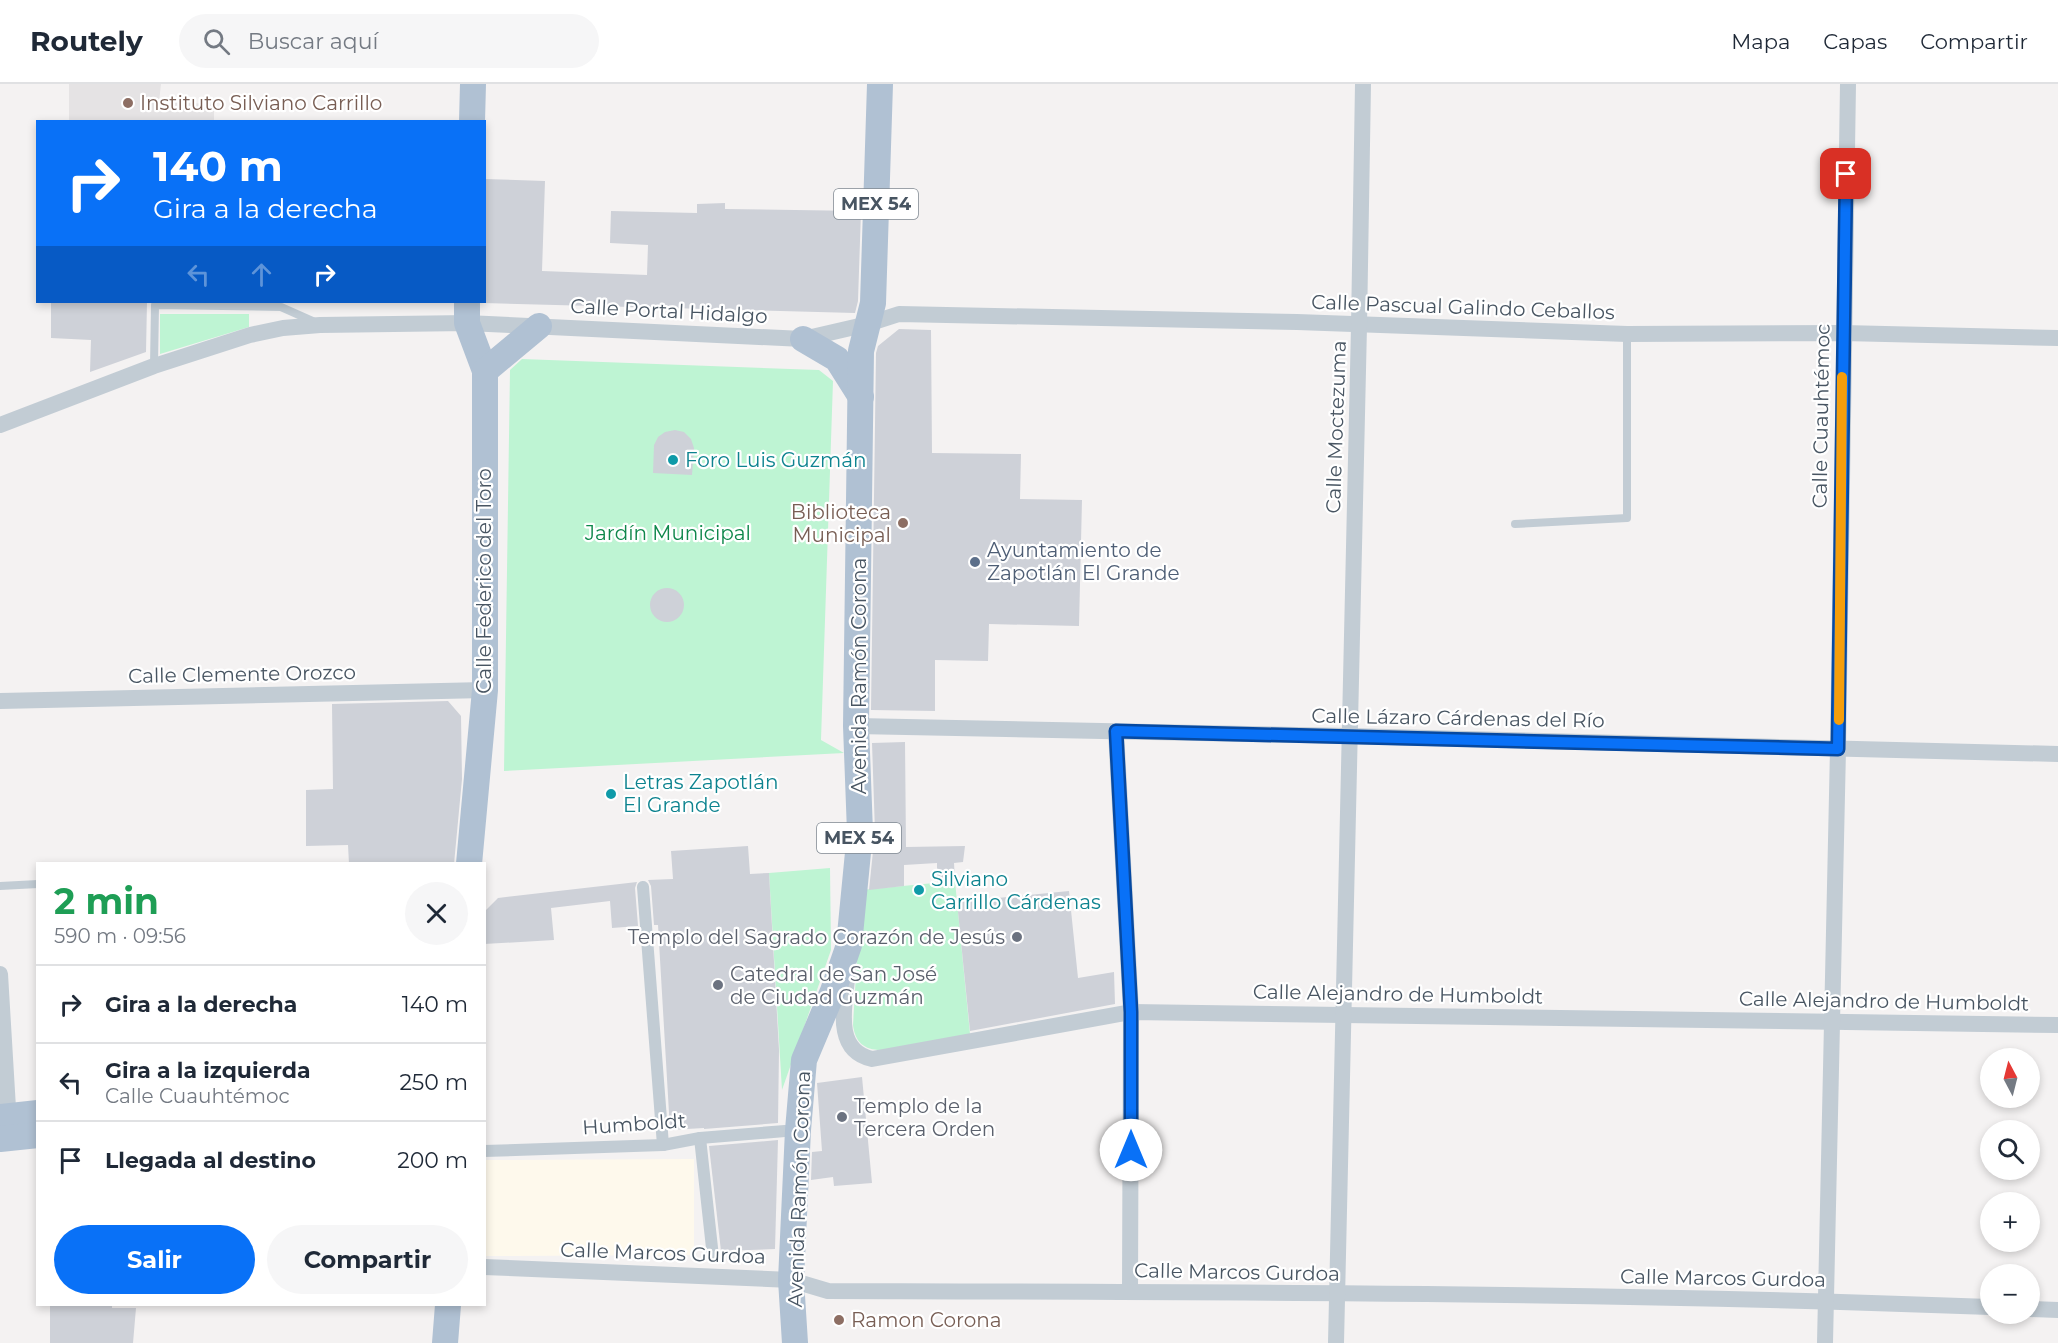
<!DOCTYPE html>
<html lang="es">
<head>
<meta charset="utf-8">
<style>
	:root { --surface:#fff; --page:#f6f6f7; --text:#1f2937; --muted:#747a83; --line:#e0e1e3; --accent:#0971f7 }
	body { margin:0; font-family:Montserrat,sans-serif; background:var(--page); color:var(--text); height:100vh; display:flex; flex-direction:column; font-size:22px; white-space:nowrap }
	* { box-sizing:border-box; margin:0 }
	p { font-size:20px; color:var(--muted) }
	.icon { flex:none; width:33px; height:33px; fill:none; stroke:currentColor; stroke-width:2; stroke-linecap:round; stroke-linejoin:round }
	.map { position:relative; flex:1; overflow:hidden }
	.side { position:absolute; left:36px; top:778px; width:450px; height:444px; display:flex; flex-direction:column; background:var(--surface); border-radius:0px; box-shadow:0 3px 9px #0003 }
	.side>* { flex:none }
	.banner { position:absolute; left:36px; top:36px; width:450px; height:183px; border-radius:0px; box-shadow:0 3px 9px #0003; background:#0971f7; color:#fff; overflow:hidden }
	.needle { width:39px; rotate:353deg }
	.fabs { position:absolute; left:1980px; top:964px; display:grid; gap:12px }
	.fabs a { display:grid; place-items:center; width:60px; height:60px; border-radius:50%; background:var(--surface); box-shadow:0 3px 9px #0003; font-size:30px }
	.pin { position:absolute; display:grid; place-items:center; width:51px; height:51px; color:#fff; margin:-26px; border-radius:12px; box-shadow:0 3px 9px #0006 }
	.me { position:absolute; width:66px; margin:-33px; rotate:0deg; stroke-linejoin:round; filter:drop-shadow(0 0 4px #0008) }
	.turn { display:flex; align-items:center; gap:21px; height:126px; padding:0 18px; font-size:27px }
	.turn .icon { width:78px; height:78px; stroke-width:2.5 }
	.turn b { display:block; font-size:42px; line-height:51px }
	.lanes { display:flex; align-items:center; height:57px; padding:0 18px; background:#0003; justify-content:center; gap:30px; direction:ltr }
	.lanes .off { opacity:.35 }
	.round { display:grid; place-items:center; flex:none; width:63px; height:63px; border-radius:32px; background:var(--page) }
	.overview { display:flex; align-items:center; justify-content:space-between; height:102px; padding:0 18px }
	h1 { font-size:36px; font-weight:700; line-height:45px; color:#1e9e55 }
	.cta { display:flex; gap:12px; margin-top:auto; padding:12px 18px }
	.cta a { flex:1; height:69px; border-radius:36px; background:var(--accent); color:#fff; font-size:24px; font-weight:700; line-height:69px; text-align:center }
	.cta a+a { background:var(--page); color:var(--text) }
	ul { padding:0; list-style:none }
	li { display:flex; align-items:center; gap:18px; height:78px; padding:0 18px; border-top:2px solid var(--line) }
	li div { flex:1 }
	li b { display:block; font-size:22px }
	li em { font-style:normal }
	header { display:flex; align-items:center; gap:36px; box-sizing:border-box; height:84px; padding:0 30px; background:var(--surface); border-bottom:2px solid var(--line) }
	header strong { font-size:28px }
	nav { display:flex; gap:33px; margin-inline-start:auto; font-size:21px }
	.search { width:420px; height:54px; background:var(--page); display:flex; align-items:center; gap:15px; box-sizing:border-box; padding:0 21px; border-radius:33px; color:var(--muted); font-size:22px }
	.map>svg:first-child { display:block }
	.commercial { fill:#fef9ec }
	.education { fill:#e5e3e4 }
	.green { fill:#bef4d3 }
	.building { fill:#ced1d8 }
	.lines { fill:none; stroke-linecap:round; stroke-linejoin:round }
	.service { stroke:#c2ccd4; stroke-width:8 }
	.pedestrian { stroke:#c2ccd4; stroke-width:12 }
	.minor { stroke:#c2ccd4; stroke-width:16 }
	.primary { stroke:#b0c1d3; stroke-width:26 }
	.route-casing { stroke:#0649a1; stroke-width:15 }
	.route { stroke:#0971f7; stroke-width:10 }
	.slow { stroke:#f59e0b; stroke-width:10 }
	.education-dot { fill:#8d6e63; stroke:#fff; stroke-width:2 }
	.culture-dot { fill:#0f9aa8; stroke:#fff; stroke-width:2 }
	.service-dot { fill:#5c6f8a; stroke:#fff; stroke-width:2 }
	.worship-dot { fill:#6b7280; stroke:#fff; stroke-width:2 }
	.labels { text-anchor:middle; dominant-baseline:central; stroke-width:4.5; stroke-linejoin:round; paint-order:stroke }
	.shield { fill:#fff; stroke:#7f8891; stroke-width:1.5 }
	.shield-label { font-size:18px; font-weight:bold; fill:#485562 }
	.education-label { font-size:20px; fill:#785e54; stroke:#fff; text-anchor:start }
	.street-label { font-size:20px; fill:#485562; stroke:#fff }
	.culture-label { font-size:20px; fill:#0d838f; stroke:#fff; text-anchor:start }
	.park-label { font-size:20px; fill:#0f874b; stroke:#fff }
	.service-label { font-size:20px; fill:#4e5e75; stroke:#fff; text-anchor:start }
	.worship-label { font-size:20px; fill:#5b616d; stroke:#fff; text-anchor:start }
</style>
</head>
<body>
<header>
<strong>Routely</strong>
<div class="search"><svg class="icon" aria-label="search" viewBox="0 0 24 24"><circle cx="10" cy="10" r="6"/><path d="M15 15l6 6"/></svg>Buscar aquí</div>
<nav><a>Mapa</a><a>Capas</a><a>Compartir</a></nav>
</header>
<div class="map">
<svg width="2058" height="1259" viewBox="0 0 2058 1259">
	<rect width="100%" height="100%" fill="#f4f2f2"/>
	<polygon class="commercial" points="694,1075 694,1171 485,1172 485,1076"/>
	<polygon class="education" points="69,0 161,0 159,18 214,20 214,37 69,37"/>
	<g class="green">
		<polygon points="160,230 249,230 249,243 160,270"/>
		<polygon points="522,275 819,286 833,297 821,656 844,669 504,687 510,286"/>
		<polygon points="830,784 831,866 782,1006 769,789"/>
		<path d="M955,797L970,950L881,966C864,966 855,958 853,941L861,806Z"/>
	</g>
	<g class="building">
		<polygon points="484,95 545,97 542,187 647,191 648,161 610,159 611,127 697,129 697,120 725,119 725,125 861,127 858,217 855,229 484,219"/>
		<polygon points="51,218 147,218 146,268 90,288 91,256 51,254"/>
		<polygon points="899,245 931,246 932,369 1021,370 1020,415 1082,416 1079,542 989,540 988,577 935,576 935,627 871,626 876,269 878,262"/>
		<polygon points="675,346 684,348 691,355 694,364 692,391 653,389 654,361 658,353 665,348"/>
		<circle cx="667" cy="521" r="17"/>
		<polygon points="448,617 461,632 462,695 454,780 349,780 348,761 306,762 306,706 333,705 332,620"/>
		<polygon points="905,658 906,763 965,762 963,778 954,779 955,797 937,798 937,779 904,781 904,802 869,806 875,748 872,659"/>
		<polygon points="748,762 750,790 769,789 779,966 778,1039 704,1045 704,1044 670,1046 658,841 654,841 651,802 648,796 673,795 671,767"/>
		<polygon points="637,798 635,804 638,842 612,844 610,817 551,824 554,856 484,860 484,828 498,814"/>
		<polygon points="1069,807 1078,894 1114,888 1115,920 970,947 957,818"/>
		<polygon points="862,993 872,1099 834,1102 833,1093 811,1096 812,1068 822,1067 817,999"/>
		<polygon points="778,1056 775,1165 721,1167 709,1062"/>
		<polygon points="50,1221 112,1221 112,1224 136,1224 133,1259 50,1259"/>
	</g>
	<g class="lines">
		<g class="service">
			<polyline points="154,282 155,221 281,223 317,239"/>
			<polyline points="1515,440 1627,434 1627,250"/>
			<polyline points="0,802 38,800"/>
		</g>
		<g class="pedestrian">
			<polyline points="643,803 663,1061"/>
			<polyline points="700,1054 713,1173"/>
			<polyline points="484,1067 663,1061 700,1054 785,1047"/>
		</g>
		<g class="minor">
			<polyline points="0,341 154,282 250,251 283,244 320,241 467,239 803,255 868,240 899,230 1297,238 1627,250 1843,249 2058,254"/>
			<polyline points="0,617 485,606"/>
			<polyline points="856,642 1349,652 2058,670"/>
			<polyline points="1116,647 1131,928 1130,1208"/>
			<path d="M848,886C846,916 831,966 872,975L1131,928L2058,941"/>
			<polyline points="0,890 9,1041"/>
			<path d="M484,1183L791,1196L828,1207C1215,1208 1603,1208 1990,1223"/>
			<polyline points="2030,1225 2058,1226"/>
			<polyline points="1336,1259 1359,242 1363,0"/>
			<polyline points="1825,1259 1838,665 1848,0"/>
		</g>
		<g class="primary">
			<polyline points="472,38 473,0"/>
			<polyline points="467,218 467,239 485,287 485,606 469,780"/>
			<polyline points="803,255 837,275 861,313"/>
			<polyline points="485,287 539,242"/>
			<polyline points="0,1033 38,1029"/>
			<polyline points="0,1055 38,1051"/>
			<polyline points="445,1259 448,1221"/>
			<polyline points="795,1259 791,1196 798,1046 804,976 833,907 849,861 860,748 856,642 861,267 873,219 880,0"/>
		</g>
	</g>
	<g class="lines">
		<g class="route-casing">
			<polyline id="route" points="1131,1066 1131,928 1116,647 1838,665 1846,90"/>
		</g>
		<use href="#route" class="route"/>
		<polyline class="slow" points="1839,636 1842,293"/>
	</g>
	<g class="education-dot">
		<circle cx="128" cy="19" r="6"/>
		<circle cx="903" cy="439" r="6"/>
		<circle cx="839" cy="1236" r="6"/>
	</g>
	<g class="culture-dot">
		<circle cx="673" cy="376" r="6"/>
		<circle cx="611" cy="710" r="6"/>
		<circle cx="919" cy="806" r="6"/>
	</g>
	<circle class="service-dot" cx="975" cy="478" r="6"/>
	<g class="worship-dot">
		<circle cx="1017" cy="853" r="6"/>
		<circle cx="718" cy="901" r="6"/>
		<circle cx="842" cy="1033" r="6"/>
	</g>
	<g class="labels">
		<g class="shield">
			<rect x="834" y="105" width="84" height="30" rx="4.5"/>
			<rect x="817" y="739" width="84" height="30" rx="4.5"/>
		</g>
		<g class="shield-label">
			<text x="876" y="120">MEX 54</text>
			<text x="859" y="754">MEX 54</text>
		</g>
		<g class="education-label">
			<text x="140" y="19">Instituto Silviano Carrillo</text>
			<text x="891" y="428" text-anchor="end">Biblioteca<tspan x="891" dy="23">Municipal</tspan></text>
			<text x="851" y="1236">Ramon Corona</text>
		</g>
		<g class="street-label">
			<text transform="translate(1463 223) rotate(2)">Calle Pascual Galindo Ceballos</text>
			<text transform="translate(669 227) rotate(3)">Calle Portal Hidalgo</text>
			<text transform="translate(1821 332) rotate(-89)">Calle Cuauhtémoc</text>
			<text transform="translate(1336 343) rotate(-88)">Calle Moctezuma</text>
			<text transform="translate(484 497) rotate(-90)">Calle Federico del Toro</text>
			<text transform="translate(242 590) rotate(-1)">Calle Clemente Orozco</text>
			<text transform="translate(859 592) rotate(-90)">Avenida Ramón Corona</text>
			<text transform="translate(1458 634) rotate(1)">Calle Lázaro Cárdenas del Río</text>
			<text transform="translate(1398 910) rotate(1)">Calle Alejandro de Humboldt</text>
			<text transform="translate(1884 917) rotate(1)">Calle Alejandro de Humboldt</text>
			<text transform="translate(634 1040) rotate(-4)">Humboldt</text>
			<text transform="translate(799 1105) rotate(-88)">Avenida Ramón Corona</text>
			<text transform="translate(663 1169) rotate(2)">Calle Marcos Gurdoa</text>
			<text transform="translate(1237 1188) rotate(1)">Calle Marcos Gurdoa</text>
			<text transform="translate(1723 1194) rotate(1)">Calle Marcos Gurdoa</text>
		</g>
		<g class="culture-label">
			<text x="685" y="376">Foro Luis Guzmán</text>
			<text x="623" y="698">Letras Zapotlán<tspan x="623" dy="23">El Grande</tspan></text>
			<text x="931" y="795">Silviano<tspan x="931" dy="23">Carrillo Cárdenas</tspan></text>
		</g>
		<g class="park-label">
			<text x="668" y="449">Jardín Municipal</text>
		</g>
		<g class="service-label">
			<text x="987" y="466">Ayuntamiento de<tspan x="987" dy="23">Zapotlán El Grande</tspan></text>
		</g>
		<g class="worship-label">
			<text x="1005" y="853" text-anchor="end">Templo del Sagrado Corazón de Jesús</text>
			<text x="730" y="890">Catedral de San José<tspan x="730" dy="23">de Ciudad Guzmán</tspan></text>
			<text x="854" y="1022">Templo de la<tspan x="854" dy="23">Tercera Orden</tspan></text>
		</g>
	</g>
</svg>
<div class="fabs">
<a><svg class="needle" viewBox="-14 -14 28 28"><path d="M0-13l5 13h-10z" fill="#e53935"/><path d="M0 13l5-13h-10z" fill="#747a83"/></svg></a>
<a><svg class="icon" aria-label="search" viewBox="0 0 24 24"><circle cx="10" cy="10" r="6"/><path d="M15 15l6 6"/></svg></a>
<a>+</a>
<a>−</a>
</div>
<div class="pin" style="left:1846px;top:90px;background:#d93025"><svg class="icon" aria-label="arrive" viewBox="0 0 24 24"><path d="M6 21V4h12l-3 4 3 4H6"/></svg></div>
<svg class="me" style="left:1131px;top:1066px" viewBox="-20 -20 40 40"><circle r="19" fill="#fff"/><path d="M0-13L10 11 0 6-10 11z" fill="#0971f7"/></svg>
<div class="banner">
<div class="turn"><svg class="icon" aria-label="right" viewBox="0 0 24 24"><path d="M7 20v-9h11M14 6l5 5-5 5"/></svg><div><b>140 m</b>Gira a la derecha</div></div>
<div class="lanes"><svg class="icon off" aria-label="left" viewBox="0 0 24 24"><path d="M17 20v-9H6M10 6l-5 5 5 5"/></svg><svg class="icon off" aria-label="ahead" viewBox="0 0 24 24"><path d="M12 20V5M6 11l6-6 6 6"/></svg><svg class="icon" aria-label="right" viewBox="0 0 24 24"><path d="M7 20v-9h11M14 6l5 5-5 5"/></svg></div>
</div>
<section class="side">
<div class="overview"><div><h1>2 min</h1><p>590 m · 09:56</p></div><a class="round"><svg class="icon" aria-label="close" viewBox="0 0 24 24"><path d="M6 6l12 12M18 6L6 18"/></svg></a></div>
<ul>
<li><svg class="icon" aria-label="right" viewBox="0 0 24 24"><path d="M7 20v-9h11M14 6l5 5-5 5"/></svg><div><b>Gira a la derecha</b></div><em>140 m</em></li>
<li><svg class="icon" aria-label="left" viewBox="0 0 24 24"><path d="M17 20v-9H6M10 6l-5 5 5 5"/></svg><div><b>Gira a la izquierda</b><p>Calle Cuauhtémoc</p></div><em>250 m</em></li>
<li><svg class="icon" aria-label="arrive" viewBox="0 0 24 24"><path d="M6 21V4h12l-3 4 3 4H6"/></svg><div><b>Llegada al destino</b></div><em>200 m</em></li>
</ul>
<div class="cta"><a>Salir</a><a>Compartir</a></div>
</section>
</div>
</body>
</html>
